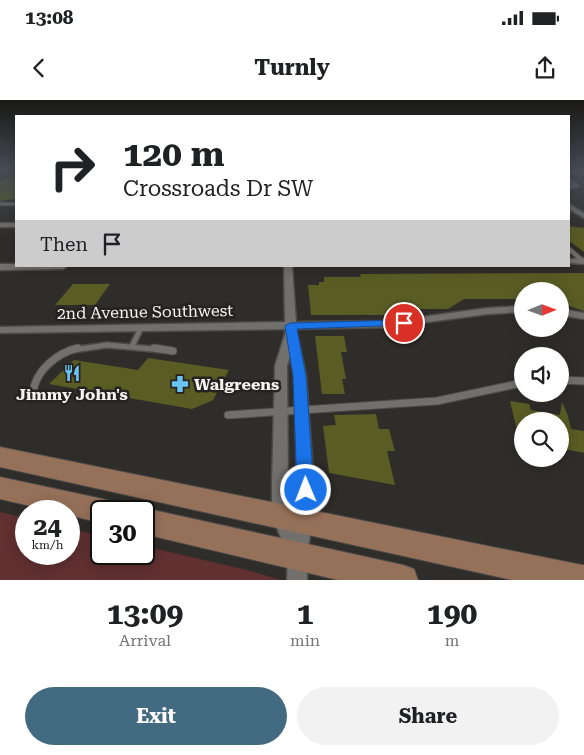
<!DOCTYPE html>
<html lang="en">
<head>
<meta charset="utf-8">
<style>
	:root { --surface:#fff; --page:#f2f2f2; --text:#202124; --muted:#757577; --accent:#426a81 }
	body { margin:0; font-family:"Roboto Serif",serif; background:var(--page); color:var(--text); height:100vh; display:flex; flex-direction:column; font-size:19px; white-space:nowrap }
	* { box-sizing:border-box; margin:0 }
	p { font-size:16px; color:var(--muted) }
	.icon { flex:none; width:28px; height:28px; fill:none; stroke:currentColor; stroke-width:2; stroke-linecap:round; stroke-linejoin:round }
	.map { position:relative; height:480px; overflow:hidden }
	.panel { display:flex; flex-direction:column; background:var(--surface); flex:1 }
	.panel>* { flex:none }
	.hud { position:absolute; left:15px; top:15px; width:555px; height:152px; border-radius:0px; box-shadow:0 2px 12px #0003; background:#fff; color:var(--text); overflow:hidden }
	.needle { width:32px; rotate:89deg }
	.controls { position:absolute; left:514px; top:182px; display:grid; gap:10px }
	.controls a { display:grid; place-items:center; width:55px; height:55px; border-radius:50%; background:var(--surface); box-shadow:0 2px 12px #0003; font-size:25px }
	.speed { position:absolute; left:15px; top:400px; display:flex; gap:10px; font-size:25px; font-weight:700; text-align:center }
	.speed>* { display:grid; place-content:center; width:65px; height:65px; border-radius:50%; background:var(--surface); box-shadow:0 2px 12px #0003; line-height:1 }
	.speed small { font-size:12px; font-weight:400 }
	.speed .limit { border:2px solid #111; border-radius:8px; background:#fff; color:#111 }
	.pin { position:absolute; display:grid; place-items:center; width:42px; height:42px; color:#fff; margin:-21px; border:2px solid #fff; border-radius:50%; box-shadow:0 1px 5px #0007 }
	.me { position:absolute; width:55px; margin:-28px; rotate:359deg; stroke-linejoin:round; filter:drop-shadow(0 0 4px #0008) }
	.turn { display:flex; align-items:center; gap:18px; height:105px; padding:0 25px; font-size:22px }
	.turn .icon { width:65px; height:65px; stroke-width:2.5 }
	.turn b { display:block; font-size:35px; line-height:42px }
	.then { display:flex; align-items:center; height:48px; padding:0 25px; background:#0003; gap:10px; font-size:19px }
	.eta { display:flex; justify-content:space-evenly; align-items:center; height:85px; text-align:center }
	.eta b { font-size:30px; font-weight:700; line-height:35px }
	.button { display:flex; gap:10px; margin-top:auto; padding:10px 25px }
	.button a { flex:1; height:58px; border-radius:30px; background:var(--accent); color:#fff; font-size:20px; font-weight:700; line-height:58px; text-align:center }
	.button a+a { background:var(--page); color:var(--text) }
	.status { display:flex; justify-content:space-between; align-items:center; height:35px; padding:0 25px; background:var(--surface); direction:ltr }
	.status svg { height:14px; fill:currentColor }
	header { display:flex; justify-content:space-between; align-items:center; height:65px; padding:0 25px; background:var(--surface); font-size:22px; font-weight:700 }
	.map>svg:first-child { display:block }
	.green { fill:#613031 }
	.building { fill:#595c23 }
	.lines { fill:none; stroke-linecap:round; stroke-linejoin:round }
	.lane-far3-casing { stroke:#4d4b49; stroke-width:4.5 }
	.lane-far2-casing { stroke:#4d4b49; stroke-width:5.5 }
	.lane-far1-casing { stroke:#4d4b49; stroke-width:8 }
	.lane-casing { stroke:#4d4b49; stroke-width:9 }
	.street-casing { stroke:#4d4b49; stroke-width:3 }
	.primary-casing { stroke:#4d4b49; stroke-width:2 }
	.lane-far3 { stroke:#72706c; stroke-width:3 }
	.lane-far2 { stroke:#72706c; stroke-width:4 }
	.lane-far1 { stroke:#72706c; stroke-width:5 }
	.lane { stroke:#72706c; stroke-width:7 }
	.street { fill:#72706c; fill-rule:evenodd }
	.primary { fill:#967159; fill-rule:evenodd }
	.route { fill:#1a73e8; stroke:#114b97 }
	.labels { text-anchor:middle; dominant-baseline:central; stroke-width:5; stroke-linejoin:round; paint-order:stroke }
	.street-label { font-size:16px; fill:#f6f4f2; stroke:#252321 }
	.poi-label { font-size:16px; font-weight:bold; fill:#f6f4f2; stroke:#252321; text-anchor:start }
</style>
</head>
<body>
<div class="status"><b>13:08</b><svg viewBox="0 0 49 12"><path d="M0 12V9h3v3zM5 12V6h3v6zM10 12V3h3v9zM15 12V0h3v12zM26 1h20v11H26zM47 4h2v5h-2z"/></svg></div>
<header><svg class="icon" aria-label="back" viewBox="0 0 24 24"><path d="M15 5l-7 7 7 7"/></svg>Turnly<svg class="icon" aria-label="share" viewBox="0 0 24 24"><path d="M12 15V3M7 8l5-5 5 5M5 13v7h14v-7"/></svg></header>
<div class="map">
<svg width="584" height="480" viewBox="0 0 584 480">
	<rect width="100%" height="100%" fill="#2f2d2a"/>
	<polygon class="green" points="0,412 26,418 26,454 69,454 69,428 101,436 101,454 144,454 144,446 251,471 281,480 0,480"/>
	<g class="building">
		<polygon points="10,77 16,77 16,99 0,101 0,82"/>
		<polygon points="569,126 584,128 584,152 569,141"/>
		<polygon points="584,173 584,211 560,203 560,191 522,191 522,199 464,199 448,209 402,209 404,213 394,213 395,215 311,215 308,185 319,185 319,182 324,182 324,177 361,177 360,174"/>
		<polygon points="73,184 110,184 95,205 55,205"/>
		<polygon points="315,236 344,236 347,252 341,252 346,279 342,279 345,294 322,294"/>
		<polygon points="148,258 229,270 213,300 192,309 49,284 74,260 138,270"/>
		<polygon points="510,301 529,304 531,310 560,315 562,302 568,316 571,329 584,331 584,353 560,348 560,321 522,321 522,338 519,339"/>
		<polygon points="376,314 379,329 389,329 395,351 387,351 395,385 329,373 323,326 336,325 334,315"/>
	</g>
	<g class="lines">
		<g class="lane-far3-casing">
			<g id="lane-far3">
				<polyline points="569,80 578,86 569,87"/>
				<polyline points="0,104 16,104"/>
			</g>
		</g>
		<g class="lane-far2-casing">
			<polyline id="lane-far2" points="569,149 583,161"/>
		</g>
		<g class="lane-far1-casing">
			<g id="lane-far1">
				<polyline points="132,246 141,228"/>
				<polyline points="73,250 107,245 164,250"/>
			</g>
		</g>
		<g class="lane-casing">
			<g id="lane">
				<polyline points="154,248 173,251"/>
				<polyline points="560,280 584,281"/>
				<path d="M37,296L33,292C36,270 57,253 78,248"/>
				<polyline points="228,315 437,301 522,283"/>
			</g>
		</g>
		<g class="street-casing">
			<g id="street">
				<polygon points="0,70 16,70 16,71 0,72"/>
				<polygon points="569,104 584,113 584,118 569,109"/>
				<rect x="0" y="123" width="16" height="4"/>
				<polygon points="584,158 584,164 569,163 569,159"/>
				<polygon points="0,164 16,164 16,166 67,166 63,169 0,170"/>
				<path d="M284,166H292L296,222L391,221L488,208L522,206V212L488,214L391,227L296,229L306,276L313,373L312,421L307,456V480H287L288,455L272,416V385L275,266L285,234V229L0,233V227L285,222ZM290,256L294,276L297,373L293,425L290,416L288,385L287,266Z"/>
				<polygon points="560,209 584,213 584,219 560,215"/>
			</g>
		</g>
		<g class="primary-casing">
			<g id="primary">
				<polygon points="572,70 584,71 584,76 573,72"/>
				<polygon points="0,347 582,465 584,465 584,480 512,480 0,367"/>
				<polygon points="0,377 103,399 113,402 117,411 101,411 101,423 69,415 69,411 52,411 0,399"/>
				<polygon points="144,408 403,465 414,469 418,480 338,480 144,434 144,411 136,411"/>
			</g>
		</g>
		<use href="#lane-far3" class="lane-far3"/>
		<use href="#lane-far2" class="lane-far2"/>
		<use href="#lane-far1" class="lane-far1"/>
		<use href="#lane" class="lane"/>
		<use href="#street" class="street"/>
		<use href="#primary" class="primary"/>
	</g>
	<linearGradient id="sky" x2="0" y2="1"><stop stop-color="#1a1917"/><stop offset="0.51" stop-color="#474c55"/><stop offset="1" stop-color="#474c55" stop-opacity="0"/></linearGradient>
	<rect width="584" height="137" fill="url(#sky)"/>
	<polygon class="route" points="404,220 408,221 408,225 297,229 306,276 314,390 311,396 306,398 300,396 297,390 293,276 285,226 290,223"/>
	<defs>
		<g id="restaurant-bare" transform="scale(1.35)"><path d="M-5-6h1v4h1v-4h1v4h1v-4h1v5L-1.5 .5V6h-2V.5L-5-1ZM5-6V6H3V1.5H1.5Q1.5-4 5-6Z" fill="#6bc3f2" stroke="#252321" stroke-width="2.5" paint-order="stroke"/></g>
		<g id="pharmacy-bare" transform="scale(1.35)"><path d="M-2-6h4v4h4v4h-4v4h-4v-4h-4v-4h4Z" fill="#6bc3f2" stroke="#252321" stroke-width="2.5" paint-order="stroke"/></g>
	</defs>
	<g fill-rule="evenodd">
		<use href="#restaurant-bare" x="72" y="273"/>
		<use href="#pharmacy-bare" x="180" y="284"/>
	</g>
	<g class="labels">
		<g class="street-label">
			<text transform="translate(145 212) rotate(-1)">2nd Avenue Southwest</text>
		</g>
		<g class="poi-label">
			<text x="194" y="284">Walgreens</text>
			<text x="72" y="294" text-anchor="middle">Jimmy John's</text>
		</g>
	</g>
</svg>
<div class="controls">
<a><svg class="needle" viewBox="-14 -14 28 28"><path d="M0-13l5 13h-10z" fill="#e53935"/><path d="M0 13l5-13h-10z" fill="#757577"/></svg></a>
<a><svg class="icon" aria-label="sound" viewBox="0 0 24 24"><path d="M4 9h4l5-4v14l-5-4H4zM17 9q2 3 0 6"/></svg></a>
<a><svg class="icon" aria-label="search" viewBox="0 0 24 24"><circle cx="10" cy="10" r="6"/><path d="M15 15l6 6"/></svg></a>
</div>
<div class="speed"><div>24<small>km/h</small></div><div class="limit">30</div></div>
<div class="pin" style="left:404px;top:223px;background:#d93025"><svg class="icon" aria-label="arrive" viewBox="0 0 24 24"><path d="M6 21V4h12l-3 4 3 4H6"/></svg></div>
<svg class="me" style="left:306px;top:390px" viewBox="-20 -20 40 40"><circle r="17" fill="#1a73e8" stroke="#fff" stroke-width="3"/><path d="M0-11L8 9 0 5-8 9z" fill="#fff"/></svg>
<div class="hud">
<div class="turn"><svg class="icon" aria-label="right" viewBox="0 0 24 24"><path d="M7 20v-9h11M14 6l5 5-5 5"/></svg><div><b>120 m</b>Crossroads Dr SW</div></div>
<div class="then">Then<svg class="icon" aria-label="arrive" viewBox="0 0 24 24"><path d="M6 21V4h12l-3 4 3 4H6"/></svg></div>
</div>
</div>
<section class="panel">
<div class="eta">
<div><b>13:09</b><p>Arrival</p></div>
<div><b>1</b><p>min</p></div>
<div><b>190</b><p>m</p></div>
</div>
<div class="button"><a>Exit</a><a>Share</a></div>
</section>
</body>
</html>
